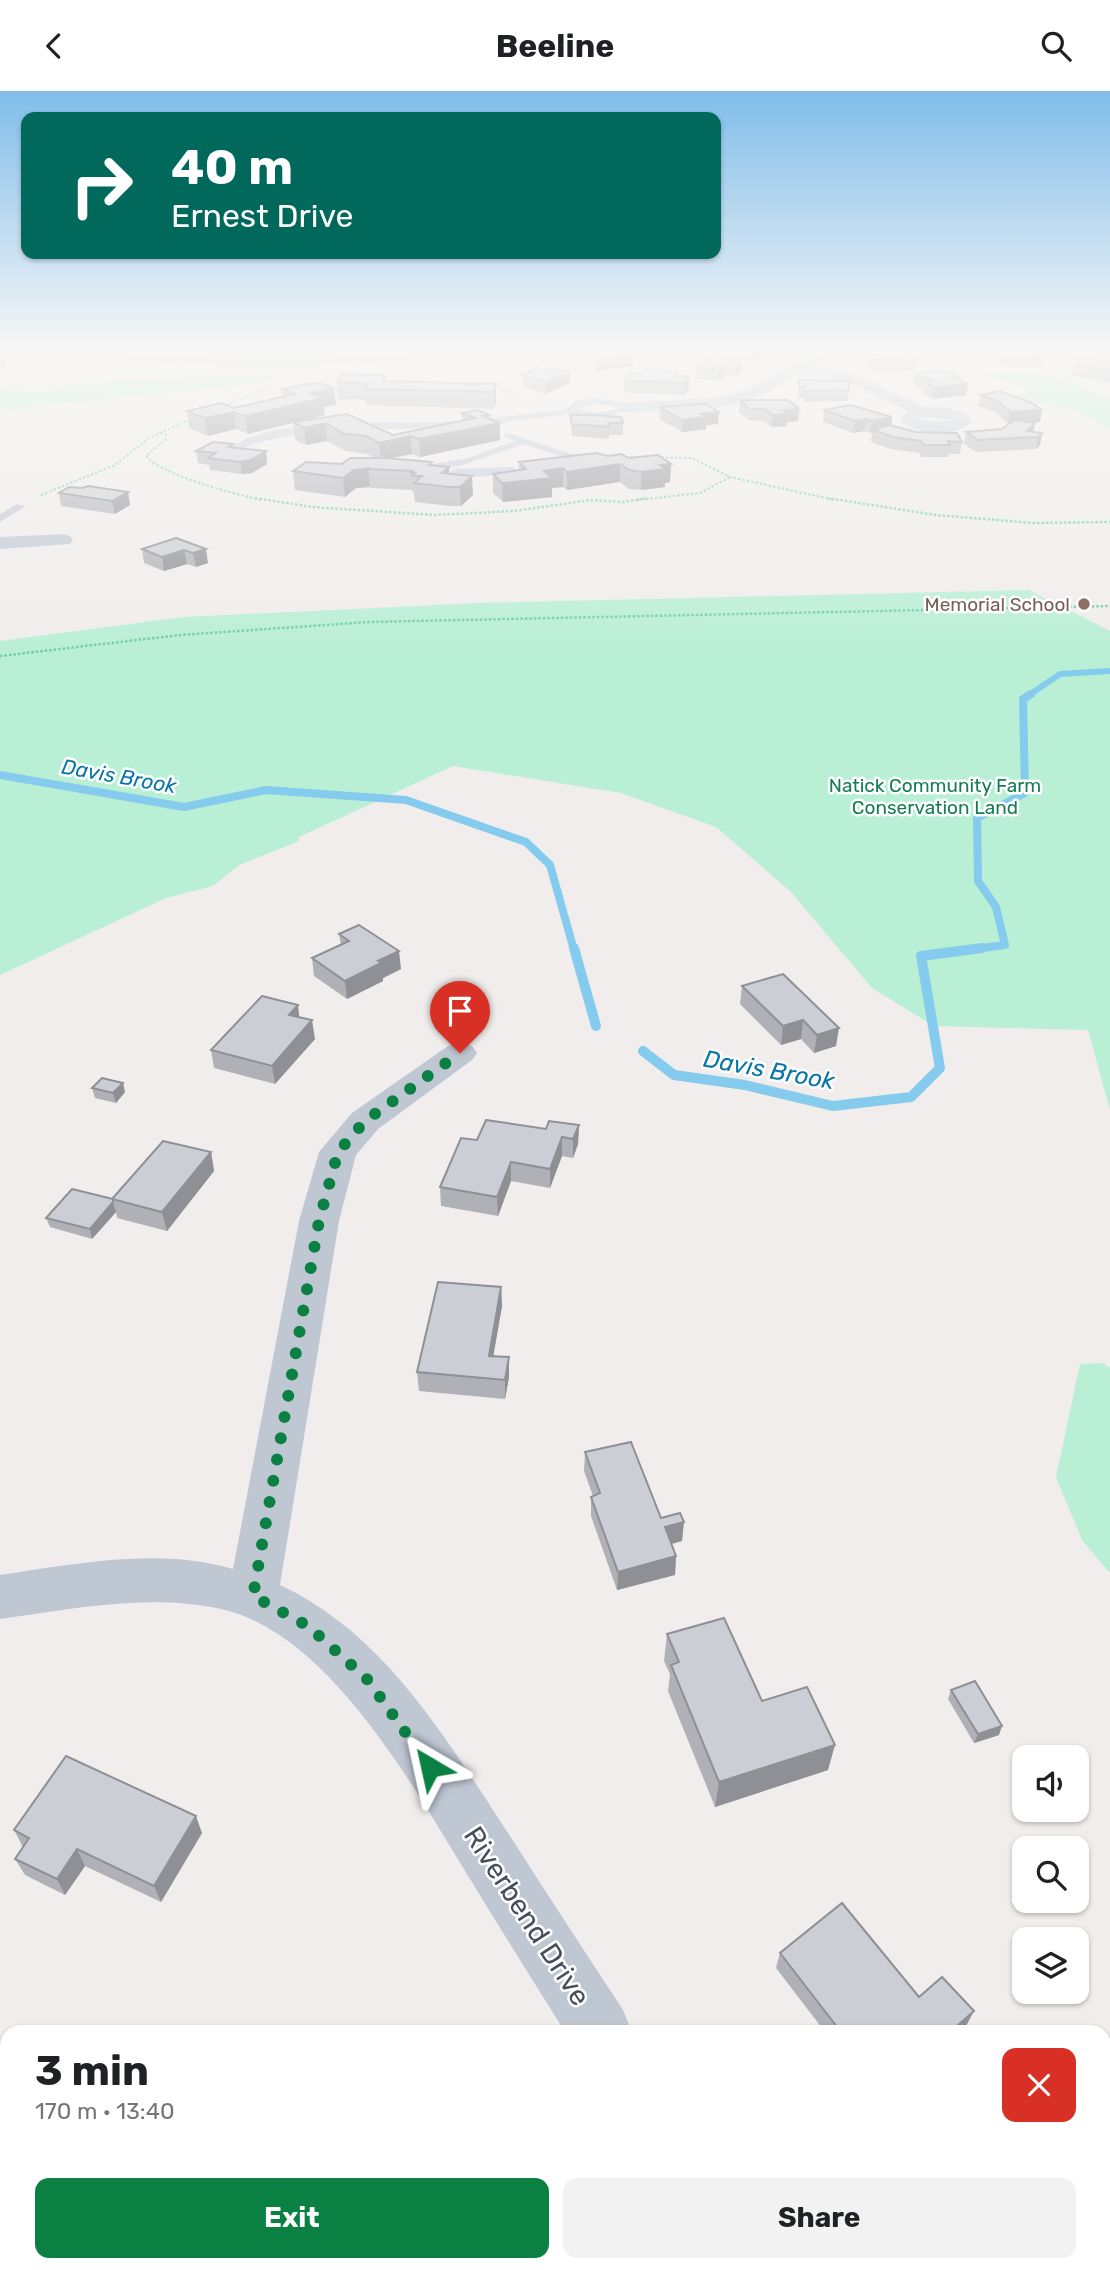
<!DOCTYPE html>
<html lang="en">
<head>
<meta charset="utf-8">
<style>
	:root { --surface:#fff; --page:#f2f2f2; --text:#202124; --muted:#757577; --accent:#0b8043 }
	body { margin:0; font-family:Rubik,sans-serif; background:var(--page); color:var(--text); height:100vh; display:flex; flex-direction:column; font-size:26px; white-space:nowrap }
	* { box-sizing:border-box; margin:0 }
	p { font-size:23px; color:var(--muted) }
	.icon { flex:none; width:38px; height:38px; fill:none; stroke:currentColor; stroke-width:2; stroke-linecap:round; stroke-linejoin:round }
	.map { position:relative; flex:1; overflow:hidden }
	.sheet { position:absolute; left:0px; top:1934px; width:1111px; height:247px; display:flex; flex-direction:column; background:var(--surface); border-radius:21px 21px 0 0; box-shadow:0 2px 5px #0004 }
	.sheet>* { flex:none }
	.top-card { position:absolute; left:21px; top:21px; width:700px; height:147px; border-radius:14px; box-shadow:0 2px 5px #0004; background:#00695c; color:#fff; overflow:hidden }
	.fabs { position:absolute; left:1012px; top:1654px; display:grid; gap:14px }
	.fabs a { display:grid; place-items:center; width:77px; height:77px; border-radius:14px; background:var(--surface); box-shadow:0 2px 5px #0004; font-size:35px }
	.pin { position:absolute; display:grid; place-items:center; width:60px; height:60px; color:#fff; margin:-72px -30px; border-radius:50% 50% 50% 0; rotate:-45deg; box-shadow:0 0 7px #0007 }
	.pin .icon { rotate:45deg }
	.me { position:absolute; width:77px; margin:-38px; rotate:324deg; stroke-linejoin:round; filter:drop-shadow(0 0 5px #0008) }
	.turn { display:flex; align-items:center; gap:24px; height:147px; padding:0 35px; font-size:32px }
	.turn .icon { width:91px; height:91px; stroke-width:2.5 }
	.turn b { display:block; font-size:49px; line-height:60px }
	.round { display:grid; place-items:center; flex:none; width:74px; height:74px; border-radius:14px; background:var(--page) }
	.summary { display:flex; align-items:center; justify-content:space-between; height:119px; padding:0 35px }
	h1 { font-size:42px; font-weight:700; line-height:52px }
	.primary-button { display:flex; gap:14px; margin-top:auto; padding:14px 35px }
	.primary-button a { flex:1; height:80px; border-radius:14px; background:var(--accent); color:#fff; font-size:28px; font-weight:700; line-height:80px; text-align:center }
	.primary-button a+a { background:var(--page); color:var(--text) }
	header { display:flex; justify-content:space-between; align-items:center; height:91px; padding:0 35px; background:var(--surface); font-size:32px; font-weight:700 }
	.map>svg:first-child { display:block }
	.green { fill:#b9efd4 }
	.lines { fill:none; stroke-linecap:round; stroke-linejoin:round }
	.stream-far2 { stroke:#84cbed; stroke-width:6 }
	.stream-far1 { stroke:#84cbed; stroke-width:8 }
	.stream { stroke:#84cbed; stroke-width:10 }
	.path-far1 { stroke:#70ceaa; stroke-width:2; stroke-dasharray:2.5 2; stroke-linecap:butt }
	.path { stroke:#70ceaa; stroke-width:2.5; stroke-dasharray:2.5 2; stroke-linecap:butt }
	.service { fill:#bfc7d3; fill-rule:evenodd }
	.minor { fill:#bfc7d3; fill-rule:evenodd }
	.tertiary { fill:#bfc7d3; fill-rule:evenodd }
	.wall { fill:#afb1b7 }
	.shaded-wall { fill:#8f9095 }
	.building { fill:#ccced5; stroke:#8f9095; stroke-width:2 }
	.route { stroke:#0b8043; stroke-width:12; stroke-dasharray:0 21.6 }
	.education-dot { fill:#8d6e63; stroke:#fff; stroke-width:2.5 }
	.labels { text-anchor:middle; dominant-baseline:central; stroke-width:5; stroke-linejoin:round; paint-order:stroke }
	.far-education-label { font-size:19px; fill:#785e54; stroke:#fff; text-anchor:end }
	.far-park-label { font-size:19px; fill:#147d55; stroke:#fff }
	.far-water-label { font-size:21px; font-style:italic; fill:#0975a9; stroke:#fff }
	.water-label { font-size:24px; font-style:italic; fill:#0975a9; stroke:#fff }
	.near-street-label { font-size:28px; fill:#454e5a; stroke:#fff }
</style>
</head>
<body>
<header><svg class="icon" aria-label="back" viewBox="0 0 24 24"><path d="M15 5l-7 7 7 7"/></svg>Beeline<svg class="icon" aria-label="search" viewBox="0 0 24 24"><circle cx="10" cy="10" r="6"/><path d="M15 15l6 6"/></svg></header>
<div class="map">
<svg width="1110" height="2179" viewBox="0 0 1110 2179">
	<rect width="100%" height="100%" fill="#f0edec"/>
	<g class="green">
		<polygon points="999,278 1064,288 1110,309 1110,338 1077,320 1020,309 1015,305 1027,301 1023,295 978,282"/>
		<polygon points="266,284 280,287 267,291 0,319 0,299 4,298 42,301 84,291"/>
		<polygon points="1029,499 1110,540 1110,1019 1088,939 934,935 872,897 791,801 716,736 621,702 453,675 299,746 299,750 239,774 213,795 166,807 0,884 0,550 183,526 478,512"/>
		<polygon points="1103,1272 1110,1277 1110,1482 1082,1449 1056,1386 1080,1273"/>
	</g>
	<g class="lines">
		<polyline class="stream-far2" points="1029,604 1060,583 1110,580"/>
		<g class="stream-far1">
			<polyline points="0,684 184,716 266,699 406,709 526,751 550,774 574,859"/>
			<polyline points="968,859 1005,854 996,816 978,790 977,727 1025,702 1023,608 1031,603"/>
		</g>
		<g class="stream">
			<polyline points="574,857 596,935"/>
			<polyline points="643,960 674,984 745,994 833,1015 911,1006 940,977 921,865 982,857"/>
		</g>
		<g class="path-far1">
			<polyline points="497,267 585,257"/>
			<polyline points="470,281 501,298 519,304"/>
			<polyline points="222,316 273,295"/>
			<path d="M161,342L166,344V348L146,365C163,385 235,403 262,409"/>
			<polyline points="621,366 692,367 730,386 835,409"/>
			<polyline points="41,404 115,374 149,347 191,328"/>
			<polyline points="637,409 700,402 730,386"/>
		</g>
		<g class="path">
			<polyline points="255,407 312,416 435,424 514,420 591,409 624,411 646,407"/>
			<polyline points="827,407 936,424 1033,432 1110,431"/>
			<polyline points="0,565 180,544 369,531 1110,515"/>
		</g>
		<g class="service">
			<path d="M593,307L622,311L627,319L604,327L573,323L457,336L305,341L256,352L228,364L223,361C272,323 384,334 444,331C485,329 526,323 567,318L575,310ZM593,313L616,315L618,318L597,322L577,318Z"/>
			<polygon points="508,342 575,364 598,377 590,379 569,368 524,353 460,375 419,379 414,376 468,367 515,350 503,345"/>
			<path d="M512,376L517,379L515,381C498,384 466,390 450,381L455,378Z"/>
			<polygon points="17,413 26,415 0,431 0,423"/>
		</g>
		<g class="minor">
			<path d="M832,257H856L810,274L854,283L925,316L948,317L967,323L971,331C957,347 916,345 902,330V325L908,320L845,290L799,281C787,288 774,298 761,304C720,323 668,319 624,321L616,316L624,311L701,308L731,304L749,298L805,265ZM923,326L954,329L936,331L919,328Z"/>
			<polygon points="1017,257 1050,257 1110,268 1110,276 1024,261"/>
			<polygon points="63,443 70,445 73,449 70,453 0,458 0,446"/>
			<path d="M460,951L472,955L477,962L472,969L378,1038L356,1064L339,1130L280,1494C386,1543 448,1651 510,1745C547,1803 585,1861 623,1919L632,1941H565C533,1890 501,1839 470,1788C415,1699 330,1542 221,1518C148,1502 72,1518 0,1528V1484C76,1473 158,1456 233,1478L299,1130L319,1061L352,1022L448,955Z"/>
			<polygon points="715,2174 787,2174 789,2179 717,2179"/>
		</g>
		<path class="tertiary" d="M64,257L268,265L483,257L476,261C345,279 201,282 71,261Z"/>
	</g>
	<g class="wall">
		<polygon points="589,257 633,275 596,280 589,268"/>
		<polygon points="730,257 773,257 772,262 767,266 761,265 751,271 742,270 742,281 736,284 727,283 717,290 695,287 695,276 728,268"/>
		<polygon points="876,257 901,260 916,270 914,280 869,279 867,274 868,264 875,264"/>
		<polygon points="909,257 969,257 969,260 958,263 931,263 909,258"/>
		<polygon points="996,258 1024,258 1044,262 1042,273 1032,277 1015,276 997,272 997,269 994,269"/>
		<polygon points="1110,272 1110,292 1072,285 1074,274"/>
		<polygon points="915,282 958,286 958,289 966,304 933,308 922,302 923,298 913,293"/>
		<polygon points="385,284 386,290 496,293 496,310 494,318 366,314 366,309 338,308 337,291"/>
		<polygon points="522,284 570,292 546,303 523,295"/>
		<polygon points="677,285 689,286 689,297 684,304 624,301 624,290"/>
		<polygon points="799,289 849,299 848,310 804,311 804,307 798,307"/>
		<polygon points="334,297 336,314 324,316 325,324 294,331 347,323 393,344 462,330 462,322 489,327 500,332 500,349 420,366 412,363 392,367 432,374 449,383 473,404 461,415 450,415 415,411 414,403 412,399 370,397 370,396 356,397 345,406 295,399 293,380 342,373 375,367 367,363 346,360 327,350 306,354 295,349 293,331 248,343 236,338 208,345 189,337 187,320 234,317 283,306 282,298"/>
		<polygon points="980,304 1042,319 1040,331 1031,331 1035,332 1033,341 1042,342 1040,354 1036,358 976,361 964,353 966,341 1002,338 1008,333 996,321 978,315"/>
		<polygon points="740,309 796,315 796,316 799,318 798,330 787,331 787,335 772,336 764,330 749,329 739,321"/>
		<polygon points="660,316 718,333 706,334 706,338 682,341 659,328"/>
		<polygon points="824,319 962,351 960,363 949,363 948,366 921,366 919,362 891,358 871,351 872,342 864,340 853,342 823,331"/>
		<polygon points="570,324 623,332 623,344 609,344 609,348 572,345"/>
		<polygon points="233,353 233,356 266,360 267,373 252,382 242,383 210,379 209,374 198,372 196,360"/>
		<polygon points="608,365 671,373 670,391 665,392 665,396 641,399 629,398 620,391 567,399 563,396 552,397 552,406 503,411 493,402 493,383 519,379 519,371"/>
		<polygon points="128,401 130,414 115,423 61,415 59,402"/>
		<polygon points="176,447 208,472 196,476 187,473 164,480 144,472 142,458"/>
		<polygon points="339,843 401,878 383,887 383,890 347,908 314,885 312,867 341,854"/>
		<polygon points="783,883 836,955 814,962 801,948 781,954 740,913 742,895"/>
		<polygon points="315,948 275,993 214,977 211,959"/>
		<polygon points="92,997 125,1001 116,1012 95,1007"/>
		<polygon points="579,1034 578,1053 573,1067 562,1065 550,1097 511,1090 498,1125 441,1115 440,1096 477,1049"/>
		<polygon points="211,1061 214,1080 167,1140 117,1127 116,1121 92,1148 50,1136 46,1127 113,1108"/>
		<polygon points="501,1196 502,1215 493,1265 509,1266 509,1286 505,1308 419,1300 417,1281"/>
		<polygon points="585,1361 661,1427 682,1450 671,1453 676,1465 675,1484 617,1499 591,1425 591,1406 593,1405 584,1380"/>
		<polygon points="667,1543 762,1610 828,1679 715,1716 668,1600 670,1583 664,1570"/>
		<polygon points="951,1599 999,1644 974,1652 948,1608"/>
		<polygon points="14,1739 202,1742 161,1811 85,1775 65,1804 25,1784 15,1768 23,1756"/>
		<polygon points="780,1862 966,1935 960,1941 825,1941 776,1877"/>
		<polygon points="1110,2150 1110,2179 1086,2179 1091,2174 1104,2174 1104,2157"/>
		<polygon points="384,2174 475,2174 469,2179 387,2179"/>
	</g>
	<g class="shaded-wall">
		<polygon points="757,257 761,257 761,265 751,271 752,261"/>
		<polygon points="768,257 773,257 772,262 767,266"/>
		<polygon points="959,257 969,257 969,260 958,263"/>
		<polygon points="1044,262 1042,273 1032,277 1034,266"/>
		<polygon points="633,264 633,275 596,280 596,269"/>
		<polygon points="0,269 5,269 6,274 0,275"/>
		<polygon points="742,270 742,281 736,284 737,273"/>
		<polygon points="728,272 727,283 717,290 718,279"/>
		<polygon points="570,281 570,292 546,303 546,291"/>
		<polygon points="689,286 689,297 684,304 685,292"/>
		<polygon points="951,286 958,286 957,294 968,293 966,304 933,308 934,296"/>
		<polygon points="496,293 496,310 494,318 494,301"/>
		<polygon points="334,297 336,314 324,316 325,324 248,343 245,325 310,302"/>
		<polygon points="794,315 796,315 796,318 799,318 798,330 787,331 787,335 772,336 773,324"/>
		<polygon points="1042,319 1040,331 1008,333 1010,321"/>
		<polygon points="234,321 236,338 208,345 205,327"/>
		<polygon points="719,321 718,333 706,334 706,338 682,341 682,329 701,323"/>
		<polygon points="489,324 489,334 500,332 500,349 420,366 419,348"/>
		<polygon points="892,326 891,338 873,339 872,342 870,342 872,330"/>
		<polygon points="866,328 864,340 853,342 855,330"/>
		<polygon points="326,332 327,350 306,354 304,337"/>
		<polygon points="1035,332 1033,344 1027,340"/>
		<polygon points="1042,342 1040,354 1036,358 1038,346"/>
		<polygon points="411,345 412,363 381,369 379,352"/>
		<polygon points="266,360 267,373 252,382 242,383 240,371"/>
		<polygon points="620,373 620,391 567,399 567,381"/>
		<polygon points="671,373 670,391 665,392 665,396 641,399 641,381 660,374"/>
		<polygon points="449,376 450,394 442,382"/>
		<polygon points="370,377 368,378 370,396 356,397 345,406 343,387 354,379"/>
		<polygon points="563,377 563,396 552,397 552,406 503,411 502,392 544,380"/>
		<polygon points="472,385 473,404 461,415 460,396"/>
		<polygon points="128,401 130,414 115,423 112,410"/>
		<polygon points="206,458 208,472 196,476 193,462"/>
		<polygon points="184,459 187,473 164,480 162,466"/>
		<polygon points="399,860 401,878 383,887 383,890 347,908 345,890 378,870"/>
		<polygon points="298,914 300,932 289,924"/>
		<polygon points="312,929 315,948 275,993 272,975"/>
		<polygon points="803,929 801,948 781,954 783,935"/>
		<polygon points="839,937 836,955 814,962 817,944"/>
		<polygon points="123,992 125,1001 116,1012 113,1002"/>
		<polygon points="579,1034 578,1053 573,1067 573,1048"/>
		<polygon points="562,1046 562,1065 550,1097 550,1078"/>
		<polygon points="211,1061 214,1080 167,1140 162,1121"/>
		<polygon points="511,1071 511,1090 498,1125 497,1106"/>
		<polygon points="113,1111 116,1121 92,1148 90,1138"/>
		<polygon points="501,1196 502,1215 490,1284 489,1265"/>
		<polygon points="509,1266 509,1286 505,1308 505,1289"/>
		<polygon points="684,1431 682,1450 663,1455 665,1436"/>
		<polygon points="676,1465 675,1484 617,1499 618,1481"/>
		<polygon points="1002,1635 999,1644 974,1652 978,1643"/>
		<polygon points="835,1654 828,1679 715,1716 719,1691"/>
		<polygon points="196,1725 202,1742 161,1811 154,1795"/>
		<polygon points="77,1758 85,1775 65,1804 57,1788"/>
		<polygon points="974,1920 966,1935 960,1941 950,1941"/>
		<polygon points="454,2174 475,2174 469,2179 448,2179"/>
	</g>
	<g class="building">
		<polygon points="589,257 628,258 633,264 596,269"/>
		<polygon points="730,257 757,257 752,261 729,258"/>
		<polygon points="876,257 899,257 901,260 912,262 916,270 870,268 868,264 877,264"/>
		<polygon points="998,257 1022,257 1020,258 1044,262 1034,266 1017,265 998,261 1003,259 996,258"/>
		<polygon points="0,263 4,263 5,269 0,269"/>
		<polygon points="713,266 742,270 737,273 728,272 718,279 695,276"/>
		<polygon points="1089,267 1110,272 1110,280 1074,274"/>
		<polygon points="536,277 545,279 553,277 570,281 546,291 522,284"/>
		<polygon points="648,277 677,282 675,285 689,286 685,292 624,290 629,282 642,282"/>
		<polygon points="937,280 951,282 958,286 951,286 968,293 934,296 924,291 932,290 915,282"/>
		<polygon points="341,283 385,284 383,290 496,293 494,301 365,298 368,293 337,291"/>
		<polygon points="799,289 849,290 849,299 805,300 805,296 799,296"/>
		<polygon points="319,292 334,297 310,302 323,307 245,325 234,321 205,327 187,320 222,312 234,317 295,303 282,298 308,293"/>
		<polygon points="999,300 1030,311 1042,319 1010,321 998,310 980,304"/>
		<polygon points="740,309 788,309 796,315 794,315 799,318 783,319 788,323 773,324 765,318 750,318"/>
		<polygon points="706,313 719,321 701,323 706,326 682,329 660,316"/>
		<polygon points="850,314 892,326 872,330 866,328 855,330 824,319"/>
		<polygon points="478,319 489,324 483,325 500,332 419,348 411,345 379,352 366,345 344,343 326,332 304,337 293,331 347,323 393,344 475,327 462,322"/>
		<polygon points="570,324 592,324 621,326 623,332 608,332 609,336 572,333"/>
		<polygon points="1014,329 1035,332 1027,340 1042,342 1038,346 978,349 966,341 1002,338"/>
		<polygon points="890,334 916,341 957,342 962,351 948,350 950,354 923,354 921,350 893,346 873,339"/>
		<polygon points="213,351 233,353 228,356 266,360 251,369 240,371 208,367 216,362 196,360"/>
		<polygon points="596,362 608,365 622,363 628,367 658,364 671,373 660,374 665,378 641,381 629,379 620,373 567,381 563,377 544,380 552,387 502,392 493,383 526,378 519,371"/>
		<polygon points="350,367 386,367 432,371 429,374 449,376 442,382 472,385 460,396 449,396 414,392 422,385 412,385 415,382 411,382 413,380 368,378 370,377 354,379 343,387 293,380 306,371 342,373"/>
		<polygon points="88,395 128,401 112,410 59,402 69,396 83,397"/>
		<polygon points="176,447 206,458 193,462 184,459 162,466 142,458"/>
		<polygon points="359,834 399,860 378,870 381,872 345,890 312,867 349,850 339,843"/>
		<polygon points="783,883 839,937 817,944 803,929 783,935 742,895"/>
		<polygon points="262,905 298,914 289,924 312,929 272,975 211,959"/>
		<polygon points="102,987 123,992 113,1002 92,997"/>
		<polygon points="486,1029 546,1038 549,1030 579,1034 573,1048 562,1046 550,1078 511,1071 497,1106 440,1096 461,1047 477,1049"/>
		<polygon points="163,1050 211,1061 162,1121 112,1108"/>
		<polygon points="72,1098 113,1108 113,1111 90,1138 46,1127"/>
		<polygon points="438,1191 501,1196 489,1265 509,1266 505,1289 417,1281"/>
		<polygon points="631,1351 661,1427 680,1422 684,1431 665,1436 676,1465 618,1481 591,1406 600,1402 585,1361"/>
		<polygon points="724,1527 762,1610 807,1596 835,1654 719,1691 671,1574 679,1571 667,1543"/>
		<polygon points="975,1590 1002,1635 978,1643 951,1599"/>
		<polygon points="66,1665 196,1725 154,1795 77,1758 57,1788 15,1768 29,1747 14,1739"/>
		<polygon points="842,1812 919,1906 942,1886 974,1920 950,1941 841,1941 780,1862"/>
		<polygon points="1110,2153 1110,2179 1089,2179 1093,2174 1104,2174 1104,2160"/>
		<polygon points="389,2174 454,2174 448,2179 392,2179"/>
	</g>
	<linearGradient id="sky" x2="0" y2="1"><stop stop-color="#80bdea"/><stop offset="0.46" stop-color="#f8f7f6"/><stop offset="1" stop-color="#f8f7f6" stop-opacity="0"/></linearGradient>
	<rect width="1110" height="562" fill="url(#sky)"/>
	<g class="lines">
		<polyline class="route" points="430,1676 368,1589 308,1535 253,1505 319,1130 338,1061 365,1030 460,962"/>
	</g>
	<circle class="education-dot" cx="1084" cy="513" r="7"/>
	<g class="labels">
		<g class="far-education-label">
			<text x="1070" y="513">Memorial School</text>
		</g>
		<g class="far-park-label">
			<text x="935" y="694">Natick Community Farm<tspan x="935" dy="22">Conservation Land</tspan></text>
		</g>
		<g class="far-water-label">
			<text transform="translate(119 685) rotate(10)">Davis Brook</text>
		</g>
		<g class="water-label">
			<text transform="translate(769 979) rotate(10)">Davis Brook</text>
		</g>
		<g class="near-street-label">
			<text transform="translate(527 1825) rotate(57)">Riverbend Drive</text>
		</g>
	</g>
</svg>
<div class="fabs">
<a><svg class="icon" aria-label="sound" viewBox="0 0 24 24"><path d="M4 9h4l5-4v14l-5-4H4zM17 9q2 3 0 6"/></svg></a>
<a><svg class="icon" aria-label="search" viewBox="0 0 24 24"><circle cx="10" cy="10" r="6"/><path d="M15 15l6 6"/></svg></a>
<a><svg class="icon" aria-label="layers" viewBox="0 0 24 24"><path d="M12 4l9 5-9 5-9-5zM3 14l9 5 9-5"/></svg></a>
</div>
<div class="pin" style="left:460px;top:962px;background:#d93025"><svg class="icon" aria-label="arrive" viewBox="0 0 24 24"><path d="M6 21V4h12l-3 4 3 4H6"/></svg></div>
<svg class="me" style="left:430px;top:1676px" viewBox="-20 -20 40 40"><path d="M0-17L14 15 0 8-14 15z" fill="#0b8043" stroke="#fff" stroke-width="4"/></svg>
<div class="top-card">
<div class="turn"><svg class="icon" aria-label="right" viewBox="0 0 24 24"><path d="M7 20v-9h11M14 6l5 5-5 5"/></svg><div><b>40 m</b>Ernest Drive</div></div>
</div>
<section class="sheet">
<div class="summary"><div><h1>3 min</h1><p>170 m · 13:40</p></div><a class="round" style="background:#d93025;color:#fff"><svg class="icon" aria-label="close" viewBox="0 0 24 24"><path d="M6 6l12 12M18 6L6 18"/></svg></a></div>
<div class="primary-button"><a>Exit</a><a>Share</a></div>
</section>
</div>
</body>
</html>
